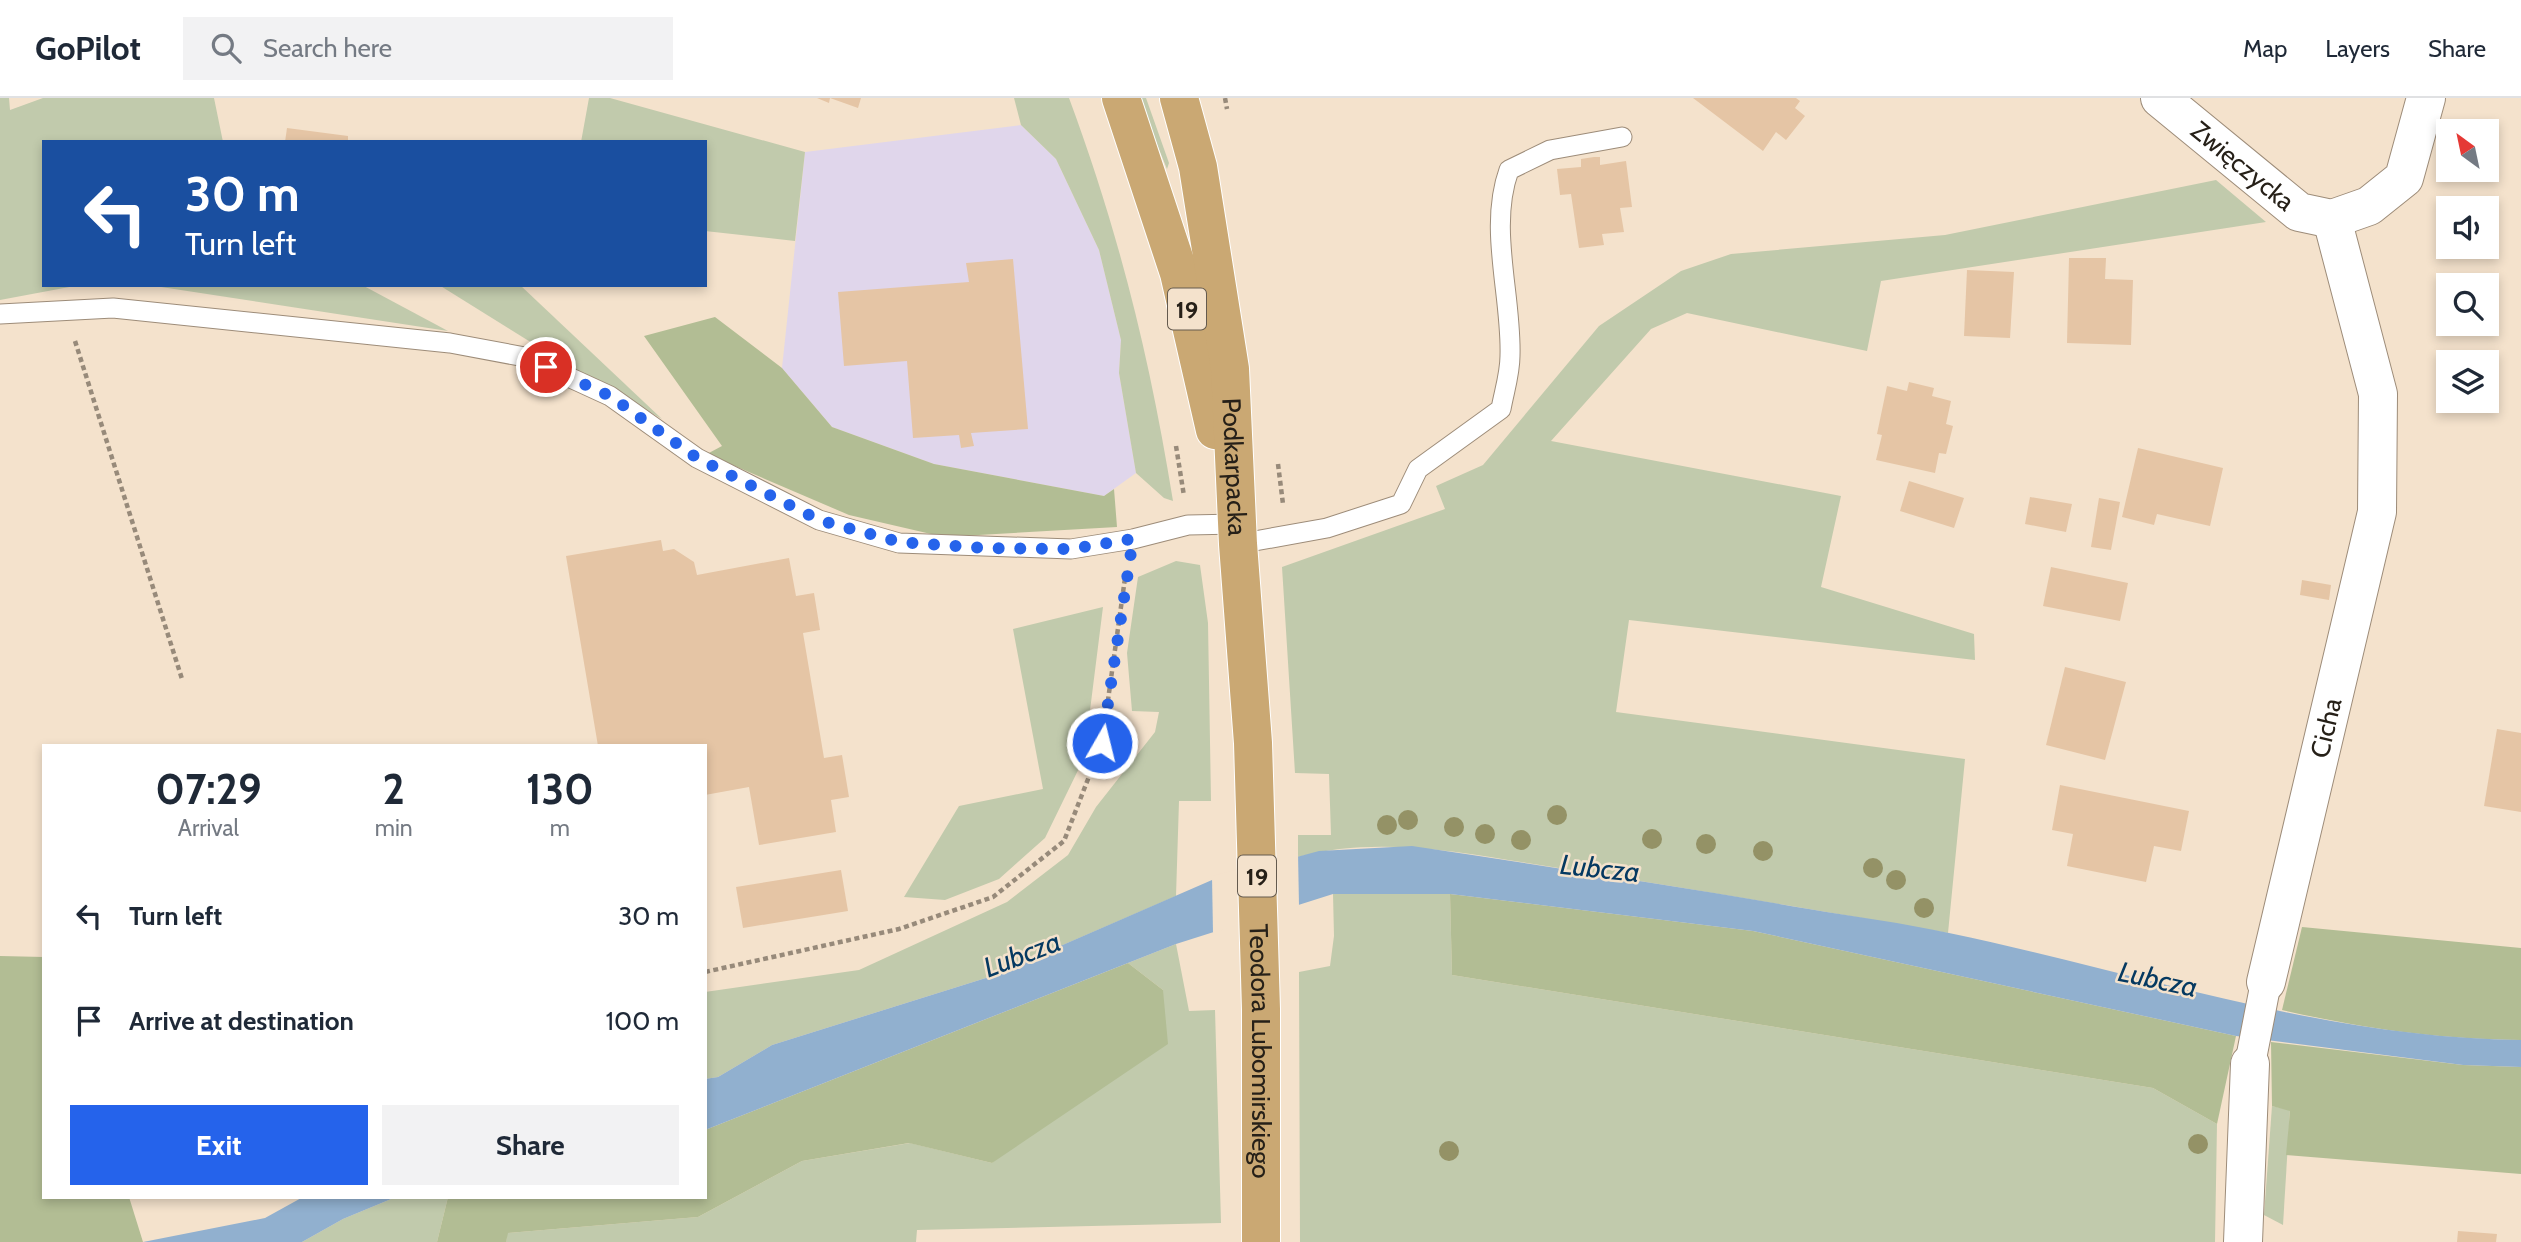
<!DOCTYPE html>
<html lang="en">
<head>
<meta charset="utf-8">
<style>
	:root { --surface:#fff; --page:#f2f2f3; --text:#1f2937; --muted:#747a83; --line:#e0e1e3; --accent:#2563eb }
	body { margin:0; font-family:Cabin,sans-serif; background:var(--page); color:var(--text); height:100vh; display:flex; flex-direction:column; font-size:26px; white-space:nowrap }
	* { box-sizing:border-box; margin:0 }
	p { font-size:23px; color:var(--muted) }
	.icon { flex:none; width:38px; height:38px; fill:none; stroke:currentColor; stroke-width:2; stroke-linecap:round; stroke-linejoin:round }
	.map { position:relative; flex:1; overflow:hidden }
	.sheet { position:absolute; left:42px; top:646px; width:665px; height:455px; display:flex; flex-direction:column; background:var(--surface); border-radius:0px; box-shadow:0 4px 10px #0003 }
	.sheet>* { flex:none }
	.top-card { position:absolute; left:42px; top:42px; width:665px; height:147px; border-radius:0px; box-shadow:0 4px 10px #0003; background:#1a4fa0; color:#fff; overflow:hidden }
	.needle { width:46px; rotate:327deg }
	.buttons { position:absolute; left:2436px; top:21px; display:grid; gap:14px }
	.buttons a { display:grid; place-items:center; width:63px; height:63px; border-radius:0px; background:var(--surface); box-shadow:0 4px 10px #0003; font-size:35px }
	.pin { position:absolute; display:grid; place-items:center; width:60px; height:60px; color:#fff; margin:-30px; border:4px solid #fff; border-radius:50%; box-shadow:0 2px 7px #0007 }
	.me { position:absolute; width:77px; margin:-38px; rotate:8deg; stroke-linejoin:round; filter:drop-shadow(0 0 5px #0008) }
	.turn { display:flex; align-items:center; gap:24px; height:147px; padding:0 28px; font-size:32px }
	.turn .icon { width:91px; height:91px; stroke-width:2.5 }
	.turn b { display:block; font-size:49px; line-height:60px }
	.eta { display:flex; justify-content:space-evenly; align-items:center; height:119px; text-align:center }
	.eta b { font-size:42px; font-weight:800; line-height:49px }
	.primary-button { display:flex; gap:14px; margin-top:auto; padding:14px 28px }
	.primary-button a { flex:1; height:80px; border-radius:0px; background:var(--accent); color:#fff; font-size:28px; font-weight:800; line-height:80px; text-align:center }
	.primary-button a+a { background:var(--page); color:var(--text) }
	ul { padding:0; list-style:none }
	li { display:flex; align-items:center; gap:21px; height:105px; padding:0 28px }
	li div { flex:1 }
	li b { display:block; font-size:26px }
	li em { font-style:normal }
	header { display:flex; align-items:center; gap:42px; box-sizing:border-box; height:98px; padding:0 35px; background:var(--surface); border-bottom:2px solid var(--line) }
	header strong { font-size:33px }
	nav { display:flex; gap:38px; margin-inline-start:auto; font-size:24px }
	.search { width:490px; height:63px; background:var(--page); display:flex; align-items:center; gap:18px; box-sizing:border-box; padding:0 24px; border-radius:0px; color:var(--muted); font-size:26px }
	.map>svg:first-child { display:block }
	.industrial { fill:#e0d6eb }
	.green { fill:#c1caac }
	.forest { fill:#b2bd94 }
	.water { fill:#91b0cf }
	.pier { fill:#f4e2cc }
	.building { fill:#e5c5a5 }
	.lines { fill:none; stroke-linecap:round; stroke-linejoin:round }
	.service-casing { stroke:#9d8c79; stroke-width:21 }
	.pedestrian-casing { stroke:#9d8c79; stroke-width:32 }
	.minor-casing { stroke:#9d8c79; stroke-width:40 }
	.trunk-casing { stroke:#fff; stroke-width:40 }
	.path { stroke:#978a7a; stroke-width:4.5; stroke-dasharray:5 3.5; stroke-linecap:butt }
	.service { stroke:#fff; stroke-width:19 }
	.pedestrian { stroke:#fff; stroke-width:30 }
	.minor { stroke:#fff; stroke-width:38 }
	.trunk { stroke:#caa873; stroke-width:38 }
	.tree { fill:#949266 }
	.route { stroke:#2563eb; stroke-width:12; stroke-dasharray:0 21.6 }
	.labels { text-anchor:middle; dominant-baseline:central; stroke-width:5; stroke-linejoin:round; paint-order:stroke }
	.shield { fill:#f4e2cc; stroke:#645a4e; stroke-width:2 }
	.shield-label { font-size:24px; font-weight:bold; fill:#262018 }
	.street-label { font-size:26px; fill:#262018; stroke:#f4e2cc }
	.water-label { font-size:28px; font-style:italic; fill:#053961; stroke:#f4e2cc }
</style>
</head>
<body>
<header>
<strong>GoPilot</strong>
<div class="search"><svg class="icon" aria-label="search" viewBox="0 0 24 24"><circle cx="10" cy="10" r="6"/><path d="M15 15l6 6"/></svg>Search here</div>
<nav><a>Map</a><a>Layers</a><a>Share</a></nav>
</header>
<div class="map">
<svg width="2521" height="1144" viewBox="0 0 2521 1144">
	<rect width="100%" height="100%" fill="#f4e2cc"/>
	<polygon class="industrial" points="1021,27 1056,61 1099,152 1121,242 1119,275 1136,375 1104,398 934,366 832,329 782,270 805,54"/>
	<g class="green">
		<polygon points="0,0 9,0 10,12 43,0 214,0 223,44 44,44 44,187 80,187 0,202"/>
		<polygon points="589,0 610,0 805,54 795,143 705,133 705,44 581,44"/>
		<path d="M1014,0H1069C1119,135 1150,260 1173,403L1164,400L1136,375L1119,275L1121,242L1099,152L1056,61L1021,27Z"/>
		<polygon points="1138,0 1146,0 1169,65 1167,71"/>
		<path d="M2216,82L2266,124L1881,183L1867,253L1687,215L1651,231L1551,343L1841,398L1821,489L1974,536L1975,562L1629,522L1616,614L1965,661L1948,835C1822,813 1697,792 1571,772C1482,759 1387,735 1298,759V737H1331L1329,676L1295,675L1282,469L1445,411L1436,388L1483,367L1599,228L1681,173L1731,156L1945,137Z"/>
		<polygon points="148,187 362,187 448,233"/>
		<polygon points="439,187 520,187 662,321 561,263"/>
		<polygon points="1176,463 1200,467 1208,525 1211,703 1179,703 1176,798 989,879 772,947 718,979 705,981 705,894 859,872 1007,804 1068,757 1096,709 1155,634 1159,614 1132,613 1127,555 1138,479"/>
		<polygon points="1103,509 1084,660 1045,740 999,781 945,802 904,799 959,708 1043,691 1013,531"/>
		<polygon points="1333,796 1450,796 1452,877 2153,990 2217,1026 2215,1144 1300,1144 1299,874 1330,868 1334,838"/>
		<polygon points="1176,846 1189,913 1215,912 1221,1125 917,1132 916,1144 506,1144 507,1135 698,1119 802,1063 910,1045 992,1065 1163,892 1128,865"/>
		<polygon points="2272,1008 2290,1012 2283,1127 2264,1117"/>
		<polygon points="396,1099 448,1099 437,1144 302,1144 343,1121"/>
	</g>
	<g class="forest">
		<polygon points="715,219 782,270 832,329 934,366 1104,398 1114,391 1117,429 944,439 849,417 707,356 722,348 644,238"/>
		<polygon points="1450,796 1753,833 2236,938 2217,1026 2153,990 1452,877"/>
		<path d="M2302,829L2521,850V942C2436,941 2366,931 2282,912Z"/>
		<polygon points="0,858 44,859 44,1099 129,1099 143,1144 0,1144"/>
		<polygon points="1128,865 1163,892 1168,946 992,1065 909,1045 802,1063 698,1119 508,1135 506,1144 437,1144 448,1099 705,1099 705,1032"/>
		<polygon points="2271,944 2463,967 2521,969 2521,1076 2286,1057 2290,1013 2272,1008"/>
	</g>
	<g class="water">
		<path d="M1412,748C1545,768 1677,788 1809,811C1856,819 1903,825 1949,835C2139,875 2325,940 2521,942V969L2463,967L2236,938L1753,833L1450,796H1333L1176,846L705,1032V981L718,979L772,947L989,879L1212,782L1319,753Z"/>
		<polygon points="303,1099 396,1099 343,1121 302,1144 143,1144 265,1120"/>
	</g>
	<polygon class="pier" points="1298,755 1299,808 1213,835 1212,778"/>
	<g class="building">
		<polygon points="817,0 861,0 858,10 830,0 829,5"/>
		<polygon points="1693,0 1796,0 1800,3 1795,10 1805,18 1786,42 1776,34 1763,53"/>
		<polygon points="287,30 348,38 348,44 285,44"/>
		<polygon points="1594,59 1600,59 1600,67 1626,63 1632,109 1620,110 1624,134 1602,136 1604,147 1579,150 1571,96 1560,97 1557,71 1581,69 1581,61"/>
		<polygon points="2069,160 2106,160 2105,181 2133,182 2131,247 2067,245"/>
		<polygon points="1013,161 1028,331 971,335 974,348 961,350 959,337 913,340 907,263 844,268 838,194 969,184 966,165"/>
		<polygon points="1967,172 2014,174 2010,240 1964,238"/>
		<polygon points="1909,284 1934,290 1932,298 1951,303 1946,326 1953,328 1946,356 1939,355 1935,375 1876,362 1882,337 1877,336 1887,288 1907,293"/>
		<polygon points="2138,350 2223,370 2210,428 2157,416 2154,427 2122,419"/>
		<polygon points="1909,383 1964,400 1954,430 1900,413"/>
		<polygon points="2030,399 2072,406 2066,434 2025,426"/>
		<polygon points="2099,400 2120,404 2111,452 2091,449"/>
		<polygon points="661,442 663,453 674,451 694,464 697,477 789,460 796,498 814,495 820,532 803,535 824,660 842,657 849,699 831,702 836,734 759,747 749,689 705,697 705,648 598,648 566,458"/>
		<polygon points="2051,469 2128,485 2120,523 2043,508"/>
		<polygon points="2302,482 2331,487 2329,502 2300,497"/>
		<polygon points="2065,569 2126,584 2105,662 2046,647"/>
		<polygon points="2497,631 2521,635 2521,714 2484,708"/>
		<polygon points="2060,687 2189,713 2181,753 2154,748 2146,784 2067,768 2073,736 2052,732"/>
		<polygon points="841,772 848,813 743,830 736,789"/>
		<polygon points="2458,1133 2497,1136 2496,1144 2457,1144"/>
	</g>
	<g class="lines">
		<g class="service-casing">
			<g id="service">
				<polyline points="0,216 113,210 450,245 525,259 610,298 697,360 819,422 899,445 1071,451 1133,441 1188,427 1237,426"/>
				<path d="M1238,446L1327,430L1401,406L1418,371L1501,311C1504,294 1510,276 1510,258C1512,198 1488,130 1509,72L1550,52L1622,39"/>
			</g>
		</g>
		<g class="pedestrian-casing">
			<polyline id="pedestrian" points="2250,966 2266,884"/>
		</g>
		<g class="minor-casing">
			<g id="minor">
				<path id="s1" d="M2160,0L2299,114L2332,121L2369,108L2404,80L2426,0"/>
				<path id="s2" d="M2266,884L2377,414L2378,296L2332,121"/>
				<polyline points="2243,1144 2250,966"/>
			</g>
		</g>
		<g class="trunk-casing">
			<g id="trunk">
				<polyline points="1121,0 1179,175 1215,332"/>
				<path id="s3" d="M1179,0L1198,69L1230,271L1238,446L1253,645L1261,911V1144"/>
			</g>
		</g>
		<g class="path">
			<polyline points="1225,0 1227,11"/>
			<polyline points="75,243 182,581"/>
			<polyline points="1176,348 1184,398"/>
			<polyline points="1278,366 1283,406"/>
			<polyline points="705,874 899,831 993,799 1064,743 1102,645 1126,473"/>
		</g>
		<use href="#service" class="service"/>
		<use href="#pedestrian" class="pedestrian"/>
		<use href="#minor" class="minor"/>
		<use href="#trunk" class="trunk"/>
	</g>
	<g class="tree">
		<circle cx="1557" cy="717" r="10"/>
		<circle cx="1408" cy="722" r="10"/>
		<circle cx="1387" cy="727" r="10"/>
		<circle cx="1454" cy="729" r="10"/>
		<circle cx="1485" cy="736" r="10"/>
		<circle cx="1652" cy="741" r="10"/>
		<circle cx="1521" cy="742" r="10"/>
		<circle cx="1706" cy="746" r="10"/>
		<circle cx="1763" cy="753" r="10"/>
		<circle cx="1873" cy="770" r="10"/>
		<circle cx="1896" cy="782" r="10"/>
		<circle cx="1924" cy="810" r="10"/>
		<circle cx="2198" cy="1046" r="10"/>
		<circle cx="1449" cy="1053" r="10"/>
	</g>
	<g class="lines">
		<polyline class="route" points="546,269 610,298 697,360 819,422 899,444 983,450 1070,451 1133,441 1102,645"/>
	</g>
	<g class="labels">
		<g class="shield">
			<rect x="1168" y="190.5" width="38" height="41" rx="5"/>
			<rect x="1238" y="757.5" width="38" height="41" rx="5"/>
		</g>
		<g class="shield-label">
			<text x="1187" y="211">19</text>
			<text x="1257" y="778">19</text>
		</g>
		<g class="street-label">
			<text stroke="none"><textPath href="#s1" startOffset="107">Zwięczycka</textPath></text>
			<text stroke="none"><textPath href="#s3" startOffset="374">Podkarpacka</textPath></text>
			<text stroke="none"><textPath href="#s2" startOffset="261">Cicha</textPath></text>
			<text stroke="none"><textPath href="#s3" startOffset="959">Teodora Lubomirskiego</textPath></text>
		</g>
		<g class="water-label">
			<text transform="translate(1600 770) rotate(6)">Lubcza</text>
			<text transform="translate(1022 856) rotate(-21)">Lubcza</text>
			<text transform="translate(2158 881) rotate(12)">Lubcza</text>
		</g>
	</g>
</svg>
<div class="buttons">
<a><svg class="needle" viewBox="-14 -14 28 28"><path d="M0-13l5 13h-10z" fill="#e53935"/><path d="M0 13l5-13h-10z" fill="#747a83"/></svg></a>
<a><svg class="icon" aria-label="sound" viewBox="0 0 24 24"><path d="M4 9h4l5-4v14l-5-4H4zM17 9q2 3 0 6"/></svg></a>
<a><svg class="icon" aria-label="search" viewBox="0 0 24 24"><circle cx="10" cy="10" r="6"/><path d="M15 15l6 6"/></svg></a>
<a><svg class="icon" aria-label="layers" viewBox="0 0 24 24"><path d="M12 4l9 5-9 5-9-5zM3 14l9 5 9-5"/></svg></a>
</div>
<div class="pin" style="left:546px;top:269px;background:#d93025"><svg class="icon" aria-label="arrive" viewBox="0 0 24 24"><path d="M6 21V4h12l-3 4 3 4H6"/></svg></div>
<svg class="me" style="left:1102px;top:645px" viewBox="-20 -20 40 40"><circle r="17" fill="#2563eb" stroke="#fff" stroke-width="3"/><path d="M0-11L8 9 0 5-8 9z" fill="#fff"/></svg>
<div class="top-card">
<div class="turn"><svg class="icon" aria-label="left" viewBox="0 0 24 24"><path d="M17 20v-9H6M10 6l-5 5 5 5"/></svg><div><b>30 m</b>Turn left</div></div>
</div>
<section class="sheet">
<div class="eta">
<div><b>07:29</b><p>Arrival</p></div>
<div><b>2</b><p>min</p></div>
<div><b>130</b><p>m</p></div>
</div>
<ul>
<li><svg class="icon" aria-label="left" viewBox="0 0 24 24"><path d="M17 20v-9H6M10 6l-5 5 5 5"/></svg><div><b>Turn left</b></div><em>30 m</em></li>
<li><svg class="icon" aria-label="arrive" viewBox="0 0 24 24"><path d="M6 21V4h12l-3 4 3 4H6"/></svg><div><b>Arrive at destination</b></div><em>100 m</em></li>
</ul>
<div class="primary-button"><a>Exit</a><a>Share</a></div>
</section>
</div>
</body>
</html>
